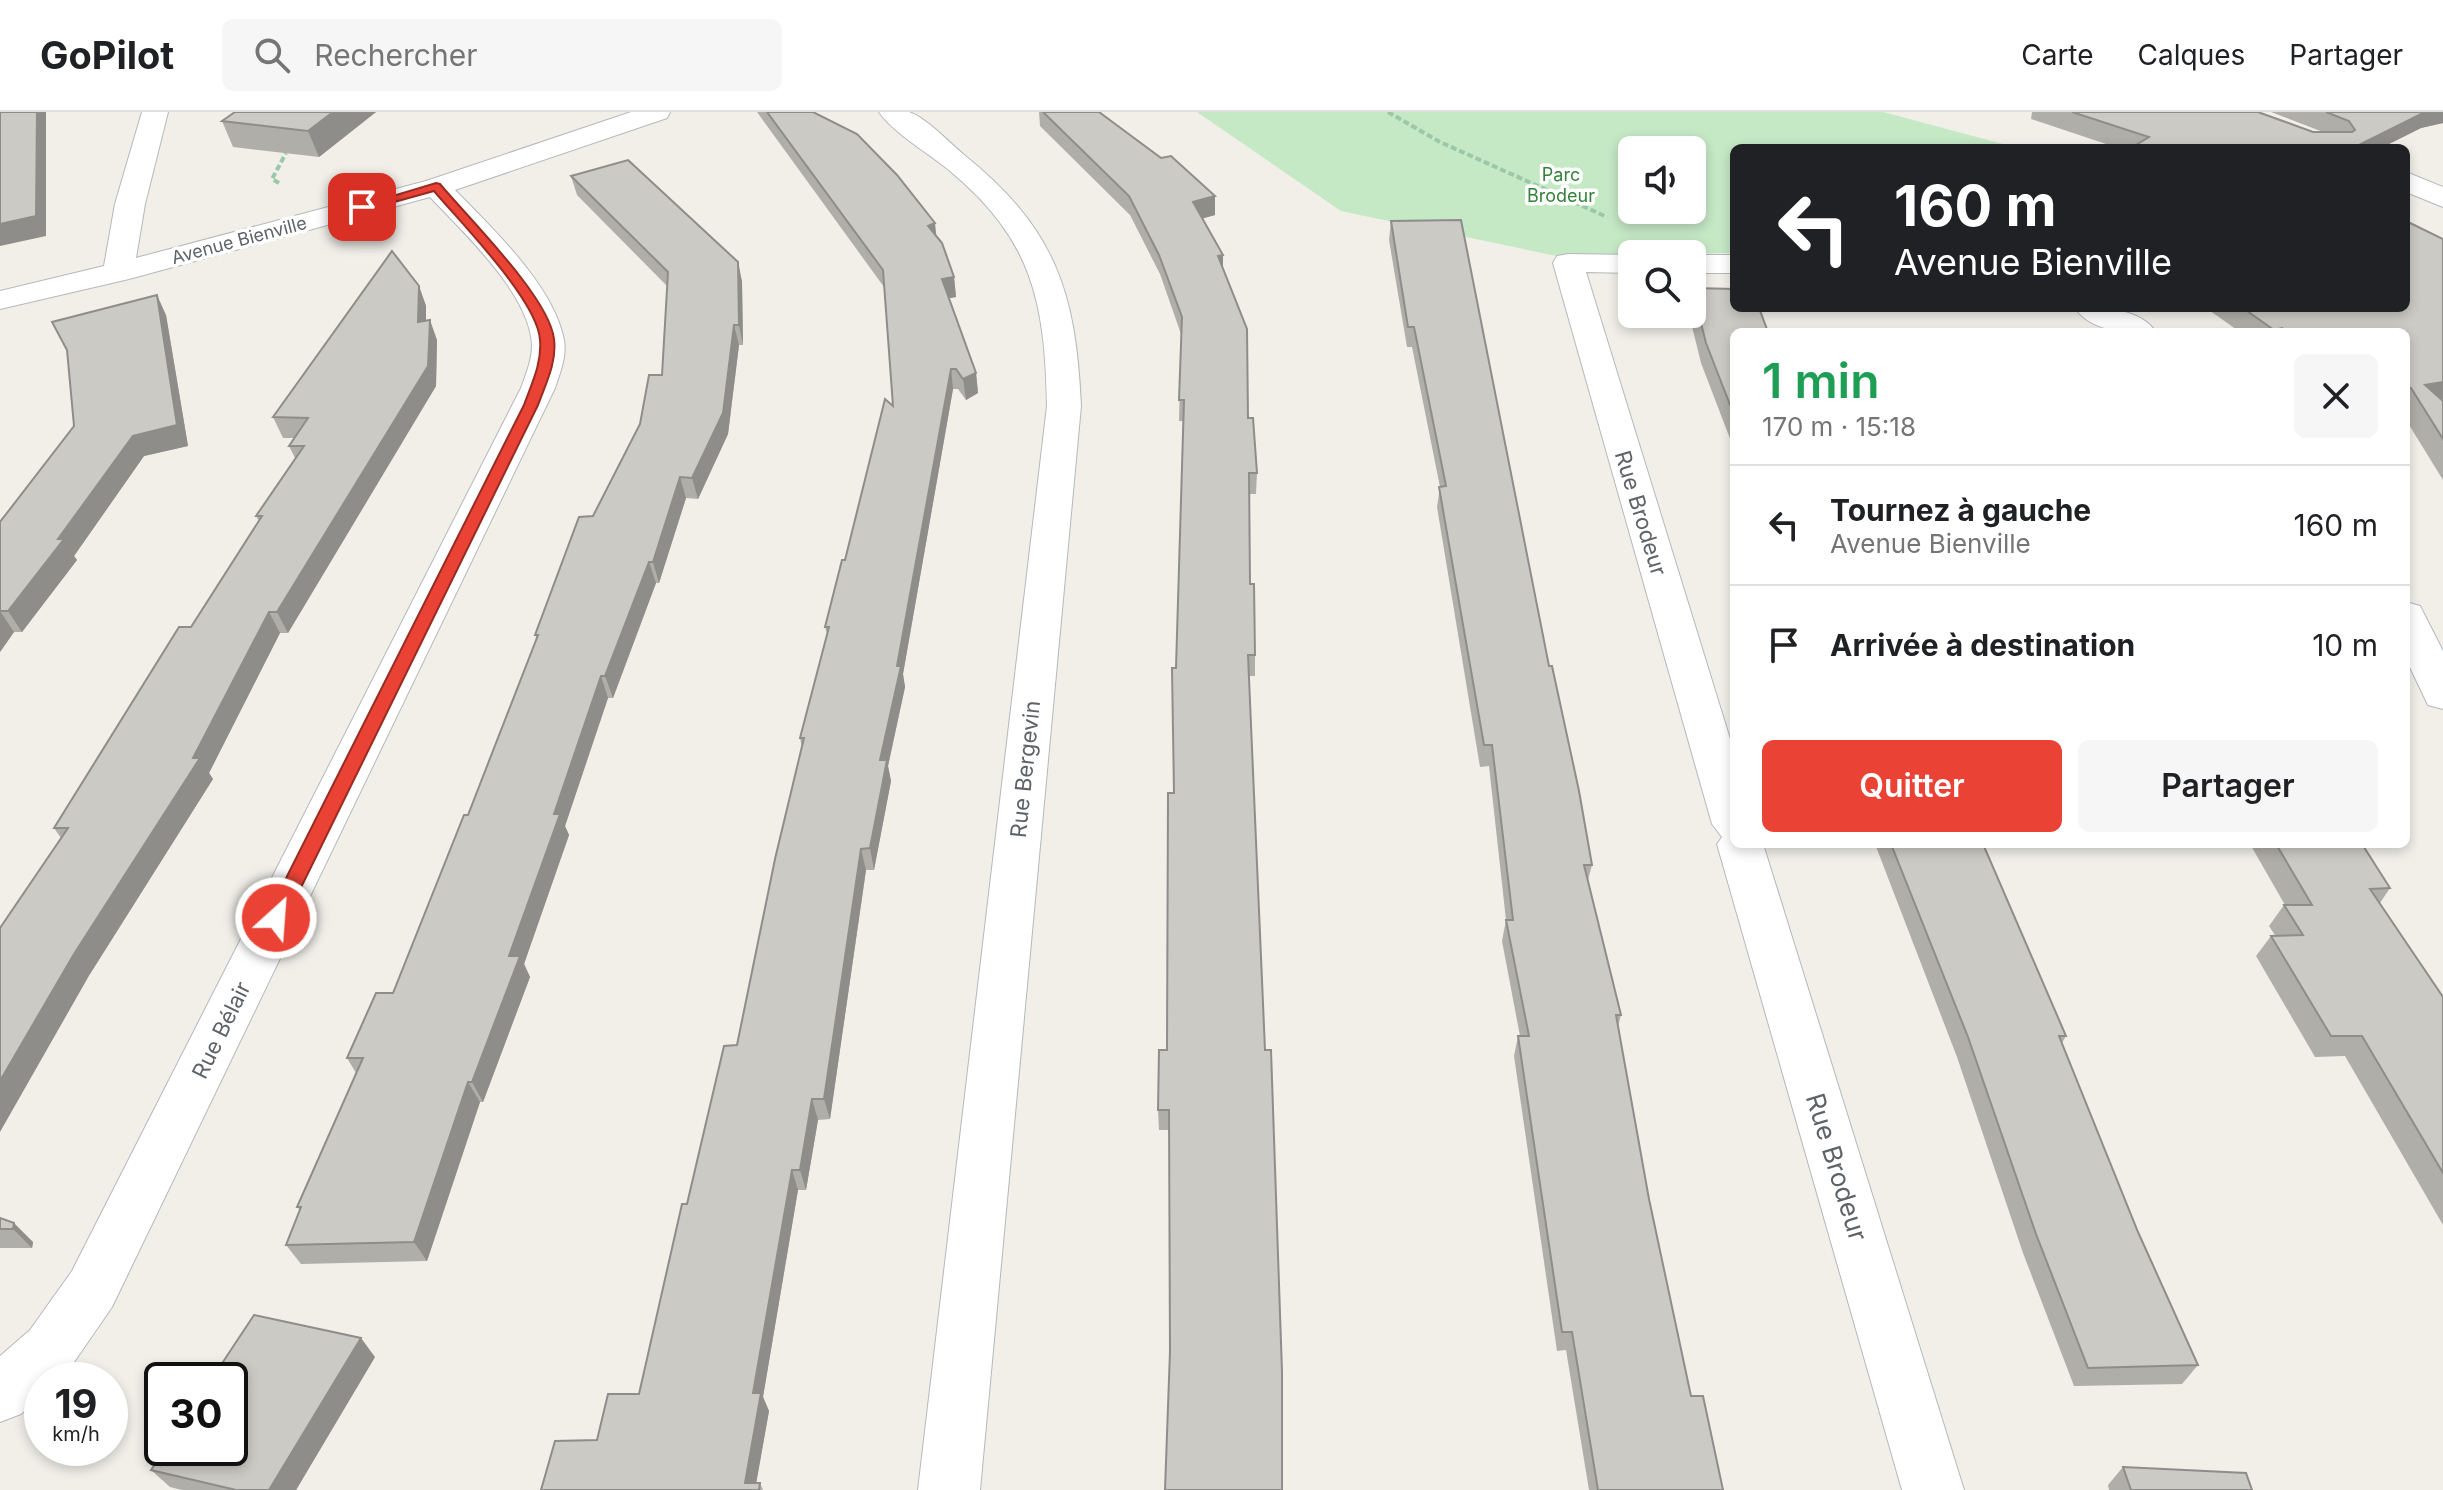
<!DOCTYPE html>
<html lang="fr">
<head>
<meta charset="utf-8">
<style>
	:root { --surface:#fff; --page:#f6f6f6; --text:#202124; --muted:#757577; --line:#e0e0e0; --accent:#ea4335 }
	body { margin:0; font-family:Inter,sans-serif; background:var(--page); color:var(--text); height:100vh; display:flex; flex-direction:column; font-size:30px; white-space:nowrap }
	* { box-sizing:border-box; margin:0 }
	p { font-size:26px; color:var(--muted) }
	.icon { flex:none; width:44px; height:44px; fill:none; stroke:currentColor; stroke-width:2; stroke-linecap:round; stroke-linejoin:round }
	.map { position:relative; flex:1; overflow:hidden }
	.drawer { position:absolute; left:1730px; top:216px; width:680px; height:520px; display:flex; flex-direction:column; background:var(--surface); border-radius:12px; box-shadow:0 4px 12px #0003 }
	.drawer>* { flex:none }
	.banner { position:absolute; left:1730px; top:32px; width:680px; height:168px; border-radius:12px; box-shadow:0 4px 12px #0003; background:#202124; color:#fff; overflow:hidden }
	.tools { position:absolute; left:1618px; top:24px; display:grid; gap:16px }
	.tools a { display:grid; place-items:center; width:88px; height:88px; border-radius:12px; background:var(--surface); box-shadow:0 4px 12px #0003; font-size:40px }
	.speed { position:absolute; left:24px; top:1250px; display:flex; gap:16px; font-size:40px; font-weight:700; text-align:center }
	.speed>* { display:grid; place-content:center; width:104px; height:104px; border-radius:50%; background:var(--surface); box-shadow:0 4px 12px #0003; line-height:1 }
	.speed small { font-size:20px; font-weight:400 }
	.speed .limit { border:4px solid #111; border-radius:12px; background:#fff; color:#111 }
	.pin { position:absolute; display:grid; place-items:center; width:68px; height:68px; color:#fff; margin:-34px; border-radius:16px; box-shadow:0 4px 12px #0006 }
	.me { position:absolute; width:88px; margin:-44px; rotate:26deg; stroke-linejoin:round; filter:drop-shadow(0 0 6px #0008) }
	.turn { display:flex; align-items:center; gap:28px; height:168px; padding:0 32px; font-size:36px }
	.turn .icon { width:104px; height:104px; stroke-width:2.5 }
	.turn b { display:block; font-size:56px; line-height:68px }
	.round { display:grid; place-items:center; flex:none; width:84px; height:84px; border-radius:12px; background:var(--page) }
	.overview { display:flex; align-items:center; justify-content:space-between; height:136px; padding:0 32px }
	h1 { font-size:48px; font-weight:600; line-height:60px; color:#1e9e55 }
	.primary-button { display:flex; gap:16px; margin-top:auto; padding:16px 32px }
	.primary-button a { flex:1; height:92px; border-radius:12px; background:var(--accent); color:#fff; font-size:32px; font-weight:600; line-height:92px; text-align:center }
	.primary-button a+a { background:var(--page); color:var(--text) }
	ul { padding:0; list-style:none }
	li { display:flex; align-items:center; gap:24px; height:120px; padding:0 32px; border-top:2px solid var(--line) }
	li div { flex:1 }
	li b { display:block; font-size:30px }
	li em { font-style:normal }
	header { display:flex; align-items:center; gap:48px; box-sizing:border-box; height:112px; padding:0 40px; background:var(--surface); border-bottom:2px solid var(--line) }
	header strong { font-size:38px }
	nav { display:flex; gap:44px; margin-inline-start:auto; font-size:28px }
	.search { width:560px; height:72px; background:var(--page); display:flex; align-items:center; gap:20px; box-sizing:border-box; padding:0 28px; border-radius:12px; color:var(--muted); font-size:30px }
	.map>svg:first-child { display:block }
	.green { fill:#c5e8c5; fill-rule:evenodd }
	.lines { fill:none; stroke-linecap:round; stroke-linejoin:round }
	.minor-casing { stroke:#b5b8bc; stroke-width:2 }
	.path { stroke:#9cc7a9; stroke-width:4; stroke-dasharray:6 3; stroke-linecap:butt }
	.minor { fill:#fff; fill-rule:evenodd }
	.wall { fill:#afaea9 }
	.shaded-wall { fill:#8f8d8a }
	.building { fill:#cccac5; stroke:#8f8d8a; stroke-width:2 }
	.route { fill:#ea4335; stroke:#982c22; stroke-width:2 }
	.labels { text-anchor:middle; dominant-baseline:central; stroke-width:7; stroke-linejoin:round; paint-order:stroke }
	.far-park-label { font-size:18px; fill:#348238; stroke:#fff }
	.far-street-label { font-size:18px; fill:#5f6368; stroke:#fff }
	.street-label { font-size:22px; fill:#5f6368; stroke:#fff }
	.near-street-label { font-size:26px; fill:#5f6368; stroke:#fff }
</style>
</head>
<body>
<header>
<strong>GoPilot</strong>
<div class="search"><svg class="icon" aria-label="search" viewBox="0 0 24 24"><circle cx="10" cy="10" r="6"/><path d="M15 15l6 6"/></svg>Rechercher</div>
<nav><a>Carte</a><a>Calques</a><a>Partager</a></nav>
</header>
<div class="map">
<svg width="2443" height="1378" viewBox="0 0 2443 1378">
	<rect width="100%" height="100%" fill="#f1efe8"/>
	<path class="green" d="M1197,0H1883L2018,36H1734V141L1632,142V145L1571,147L1341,99ZM1632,38H1692V98H1632Z"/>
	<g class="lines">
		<g class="minor-casing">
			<g id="minor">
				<path d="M142,0H168L145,92L136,146L426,69L631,0H670L667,6L455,78C492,116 554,174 564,228C567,244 560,261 555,276L112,1195L70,1256L58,1268H42V1282L21,1302L0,1310V1244L30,1218L72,1159L521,276C526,262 532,248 532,234C531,183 463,120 430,85L129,167L0,197V179L104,154L115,92Z"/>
				<path d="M879,0C887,0 901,0 909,0C925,5 950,31 963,42C1055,116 1076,179 1081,294L980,1378H918L1047,294C1045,191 1033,128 950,59C930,42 893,21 879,0Z"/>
				<polygon points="2406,60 2443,75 2443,95 2406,80"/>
				<polygon points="1568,142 1632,143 1632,161 1586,160 1734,640 1734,732 1763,732 1964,1378 1902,1378 1717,732 1722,725 1712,712 1553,151 1557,144"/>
				<rect x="1692" y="143" width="42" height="18"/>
				<path d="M2075,196C2102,196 2139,195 2156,220C2129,220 2093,222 2075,196Z"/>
				<polygon points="2406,490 2420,494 2443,539 2443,597 2428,593 2406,547"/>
			</g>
		</g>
		<g class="path">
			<polyline points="1388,0 1440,30 1607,105"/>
			<polyline points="279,71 272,67 286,41"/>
			<polyline points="1732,94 1734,99"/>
		</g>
		<use href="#minor" class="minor"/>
	</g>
	<g class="wall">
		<polygon points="235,0 376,0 319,45 233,35 222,9"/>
		<polygon points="757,0 813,0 936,124 954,165 956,185 949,186 976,261 978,281 966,288 958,277 953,277 903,562 905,575 888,654 891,669 874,758 866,758 830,1007 818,1008 806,1078 798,1078 763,1285 769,1299 756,1371 760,1371 763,1378 541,1378 597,1328 639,1282 687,1092 737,933 802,636 800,626 827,522 825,515 893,294 884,175"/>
		<polygon points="1039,0 1099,0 1215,84 1215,103 1203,106 1223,157 1257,361 1256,382 1249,382 1250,472 1255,543 1255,564 1249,564 1170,1239 1169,1018 1159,1018 1158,998 1167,938 1183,309 1179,309 1181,222 1160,162 1130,103 1040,14"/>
		<polygon points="2032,0 2258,0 2313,20 2323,20 2271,0 2443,0 2443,11 2421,16 2381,36 2118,36 2031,7"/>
		<polygon points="571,64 738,150 742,170 743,233 739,233 728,322 698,387 686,386 659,471 656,471 613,586 608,586 565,714 569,723 524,852 530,865 483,990 480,990 427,1149 301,1152 286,1133 300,1098 297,1095 356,961 347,946 393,881 468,703 537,527 535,523 640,312 662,263 667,174 577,83"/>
		<polygon points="1391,109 1549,554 1592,753 1588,768 1621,903 1618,915 1649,1087 1691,1284 1723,1378 1589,1378 1566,1238 1557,1239 1514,944 1518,924 1520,924 1502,829 1506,808 1489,654 1480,655 1437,395 1440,375 1412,235 1407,235 1389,128"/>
		<polygon points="419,174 426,194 426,209 437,228 436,274 288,521 280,521 209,661 213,667 90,862 61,726 54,716 191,515 259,409 256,404 295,346 289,334 294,326 283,326 273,305"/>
		<polygon points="1692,176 1734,220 1734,337 1701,251 1689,202 1692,202"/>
		<polygon points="2206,196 2406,196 2443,289 2443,368 2406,308 2406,220 2240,220"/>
		<polygon points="166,203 188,334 144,344 74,444 77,448 22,520 14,520 0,540 0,410 74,314"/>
		<polygon points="1875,732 1983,732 2066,924 2062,931 2138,1120 2198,1253 2182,1272 2074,1274 2023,1141 1957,945"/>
		<polygon points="2250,732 2362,732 2390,776 2380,791 2443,885 2443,1113 2345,944 2315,945 2256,844 2271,824 2275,823 2269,814 2284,793 2285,793"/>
		<polygon points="0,1106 33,1130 32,1136 0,1136"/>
		<polygon points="375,1245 296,1378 182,1378 170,1375 151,1358"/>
		<polygon points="2123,1355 2252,1378 2109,1378 2108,1373"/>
	</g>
	<g class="shaded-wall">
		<polygon points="37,0 46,0 46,124 0,134 0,112"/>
		<polygon points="333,0 376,0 319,45 308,19"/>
		<polygon points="2425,0 2443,0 2443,11 2421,16 2381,36 2353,36"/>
		<polygon points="1215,84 1215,103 1194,109 1193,90"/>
		<polygon points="935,111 937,130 928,114"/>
		<polygon points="1223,143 1223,162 1218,144"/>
		<polygon points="738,150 742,170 743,233 739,213"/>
		<polygon points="954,165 956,185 945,187 942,167"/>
		<polygon points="419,174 426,194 426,230 418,210"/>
		<polygon points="157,183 166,203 188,334 144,344 74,444 77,448 22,520 8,499 58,427"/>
		<polygon points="430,208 437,228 436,274 288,521 277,500"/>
		<polygon points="734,213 739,233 728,322 698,387 692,366"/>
		<polygon points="951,257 953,277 903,562 905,575 888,654 891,669 874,758 870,736 880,648"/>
		<polygon points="976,261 978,281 966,288 963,267"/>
		<polygon points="2443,270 2443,288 2425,273"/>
		<polygon points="680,365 686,386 659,471 653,450"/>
		<polygon points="649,450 656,471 613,586 605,564"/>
		<polygon points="0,499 14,520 0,540"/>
		<polygon points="269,500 280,521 209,661 213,667 90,862 0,1020 0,969 74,842 193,646"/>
		<polygon points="601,564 608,586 565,714 569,723 524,852 530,865 483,990 472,970 509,844 554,702"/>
		<polygon points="861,737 866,758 830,1007 824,987"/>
		<polygon points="468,970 480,990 427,1149 414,1130"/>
		<polygon points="812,987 818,1008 806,1078 800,1058"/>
		<polygon points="792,1058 798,1078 763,1285 769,1299 755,1378 745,1371 753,1281"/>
		<polygon points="14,1111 33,1130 32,1136 13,1117"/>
		<polygon points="361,1226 375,1245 296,1378 269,1378"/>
	</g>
	<g class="building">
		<polygon points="0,0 37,0 36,104 0,112"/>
		<polygon points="235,0 333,0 308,19 222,9"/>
		<polygon points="767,0 813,0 857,22 897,63 935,111 928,114 942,131 954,165 942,167 976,261 963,267 956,257 951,257 897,554 901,554 880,648 887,648 870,736 861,737 824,987 812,987 800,1058 792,1058 753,1281 761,1281 745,1371 760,1371 759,1378 541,1378 555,1329 597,1328 608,1282 639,1282 682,1092 687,1092 724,934 737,933 775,747 804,626 800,626 829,515 825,515 842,448 845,448 885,287 893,294 883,158"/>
		<polygon points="1043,0 1099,0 1161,46 1171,44 1215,84 1193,90 1223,143 1218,144 1247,217 1248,306 1253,306 1257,361 1249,361 1250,472 1254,472 1255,543 1248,543 1265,938 1271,938 1282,1260 1282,1378 1165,1378 1170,1239 1169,998 1158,998 1159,938 1167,938 1168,681 1174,681 1172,556 1176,556 1184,288 1179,288 1182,205 1159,143 1129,84"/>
		<polygon points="2072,0 2258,0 2313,20 2352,20 2355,18 2349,9 2326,0 2425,0 2353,36 2131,36 2149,25"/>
		<polygon points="628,48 738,150 739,213 734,213 723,301 692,366 680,365 653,450 649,450 605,564 601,564 554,702 560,702 509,844 520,844 472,970 468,970 414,1130 286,1133 301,1095 297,1095 363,946 347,946 376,881 393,881 464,703 468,703 538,523 535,523 579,405 593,404 640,312 649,263 662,263 668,160 571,64"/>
		<polygon points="1461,108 1549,554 1552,554 1579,679 1592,753 1584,753 1621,903 1616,903 1649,1087 1691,1284 1703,1284 1723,1378 1598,1378 1572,1220 1562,1220 1518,924 1529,924 1506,808 1513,808 1492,633 1484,633 1439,375 1446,374 1414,215 1408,215 1391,109"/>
		<polygon points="2406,109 2443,127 2443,270 2425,273 2443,289 2443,327 2411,276 2406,276 2406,220 2288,220 2282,216 2274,218 2243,196 2406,196"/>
		<polygon points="392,139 419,174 418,210 430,208 428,254 277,500 269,500 193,646 200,646 74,842 0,969 0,816 68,716 54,716 179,515 191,515 262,404 256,404 304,334 289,334 308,306 273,305"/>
		<polygon points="1692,176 1734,177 1734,196 1759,196 1768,220 1734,220 1734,303 1706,231"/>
		<polygon points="157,183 177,313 133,324 58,427 64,427 8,499 0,499 0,410 74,314 67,238 52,210"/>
		<polygon points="1891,732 1983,732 2066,924 2059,924 2138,1120 2198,1253 2088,1256 2036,1122 1968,925"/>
		<polygon points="2276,732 2362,732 2390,776 2370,777 2443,885 2443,1061 2362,924 2331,924 2271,824 2303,823 2284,793 2312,793"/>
		<polygon points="0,1106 14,1111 13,1117 0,1117"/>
		<polygon points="254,1203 361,1226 269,1378 236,1378 151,1358 166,1336 230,1336 230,1268 211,1268"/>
		<polygon points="2123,1355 2246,1361 2252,1378 2131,1378"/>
	</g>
	<path class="route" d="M436,71L440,72C469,107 549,185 554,227C557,250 546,271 538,293L286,806L283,811H269L266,806L524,293C532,271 542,251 540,228C538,189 461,111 434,79L362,99L356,95Z"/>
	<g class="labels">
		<g class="far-park-label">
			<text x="1561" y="62">Parc<tspan x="1561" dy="21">Brodeur</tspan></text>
		</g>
		<g class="far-street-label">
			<text transform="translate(239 128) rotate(-15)">Avenue Bienville</text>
		</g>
		<g class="street-label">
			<text transform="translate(1641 401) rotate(73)">Rue Brodeur</text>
			<text transform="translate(1025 657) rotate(-84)">Rue Bergevin</text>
			<text transform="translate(221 918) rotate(-64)">Rue Bélair</text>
		</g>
		<g class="near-street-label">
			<text transform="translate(1837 1055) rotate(73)">Rue Brodeur</text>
		</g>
	</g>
</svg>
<div class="tools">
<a><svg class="icon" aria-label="sound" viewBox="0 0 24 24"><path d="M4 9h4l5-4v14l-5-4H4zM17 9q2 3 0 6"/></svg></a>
<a><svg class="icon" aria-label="search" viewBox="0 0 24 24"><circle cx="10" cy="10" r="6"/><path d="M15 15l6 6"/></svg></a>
</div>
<div class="speed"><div>19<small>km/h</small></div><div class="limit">30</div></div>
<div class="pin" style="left:362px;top:95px;background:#d93025"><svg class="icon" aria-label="arrive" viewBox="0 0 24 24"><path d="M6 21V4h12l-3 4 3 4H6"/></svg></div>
<svg class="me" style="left:276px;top:806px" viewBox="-20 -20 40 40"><circle r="17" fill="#ea4335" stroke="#fff" stroke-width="3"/><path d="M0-11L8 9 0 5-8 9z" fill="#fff"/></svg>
<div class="banner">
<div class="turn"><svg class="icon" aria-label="left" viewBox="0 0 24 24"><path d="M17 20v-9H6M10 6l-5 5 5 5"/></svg><div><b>160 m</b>Avenue Bienville</div></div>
</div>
<section class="drawer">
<div class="overview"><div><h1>1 min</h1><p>170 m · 15:18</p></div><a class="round"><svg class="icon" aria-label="close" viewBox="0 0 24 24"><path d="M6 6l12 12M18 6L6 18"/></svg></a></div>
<ul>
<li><svg class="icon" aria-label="left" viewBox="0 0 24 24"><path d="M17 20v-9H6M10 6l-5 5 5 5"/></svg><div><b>Tournez à gauche</b><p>Avenue Bienville</p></div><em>160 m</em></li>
<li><svg class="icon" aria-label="arrive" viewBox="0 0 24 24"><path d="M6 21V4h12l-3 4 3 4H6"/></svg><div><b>Arrivée à destination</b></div><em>10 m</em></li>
</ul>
<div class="primary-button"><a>Quitter</a><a>Partager</a></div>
</section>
</div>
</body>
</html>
